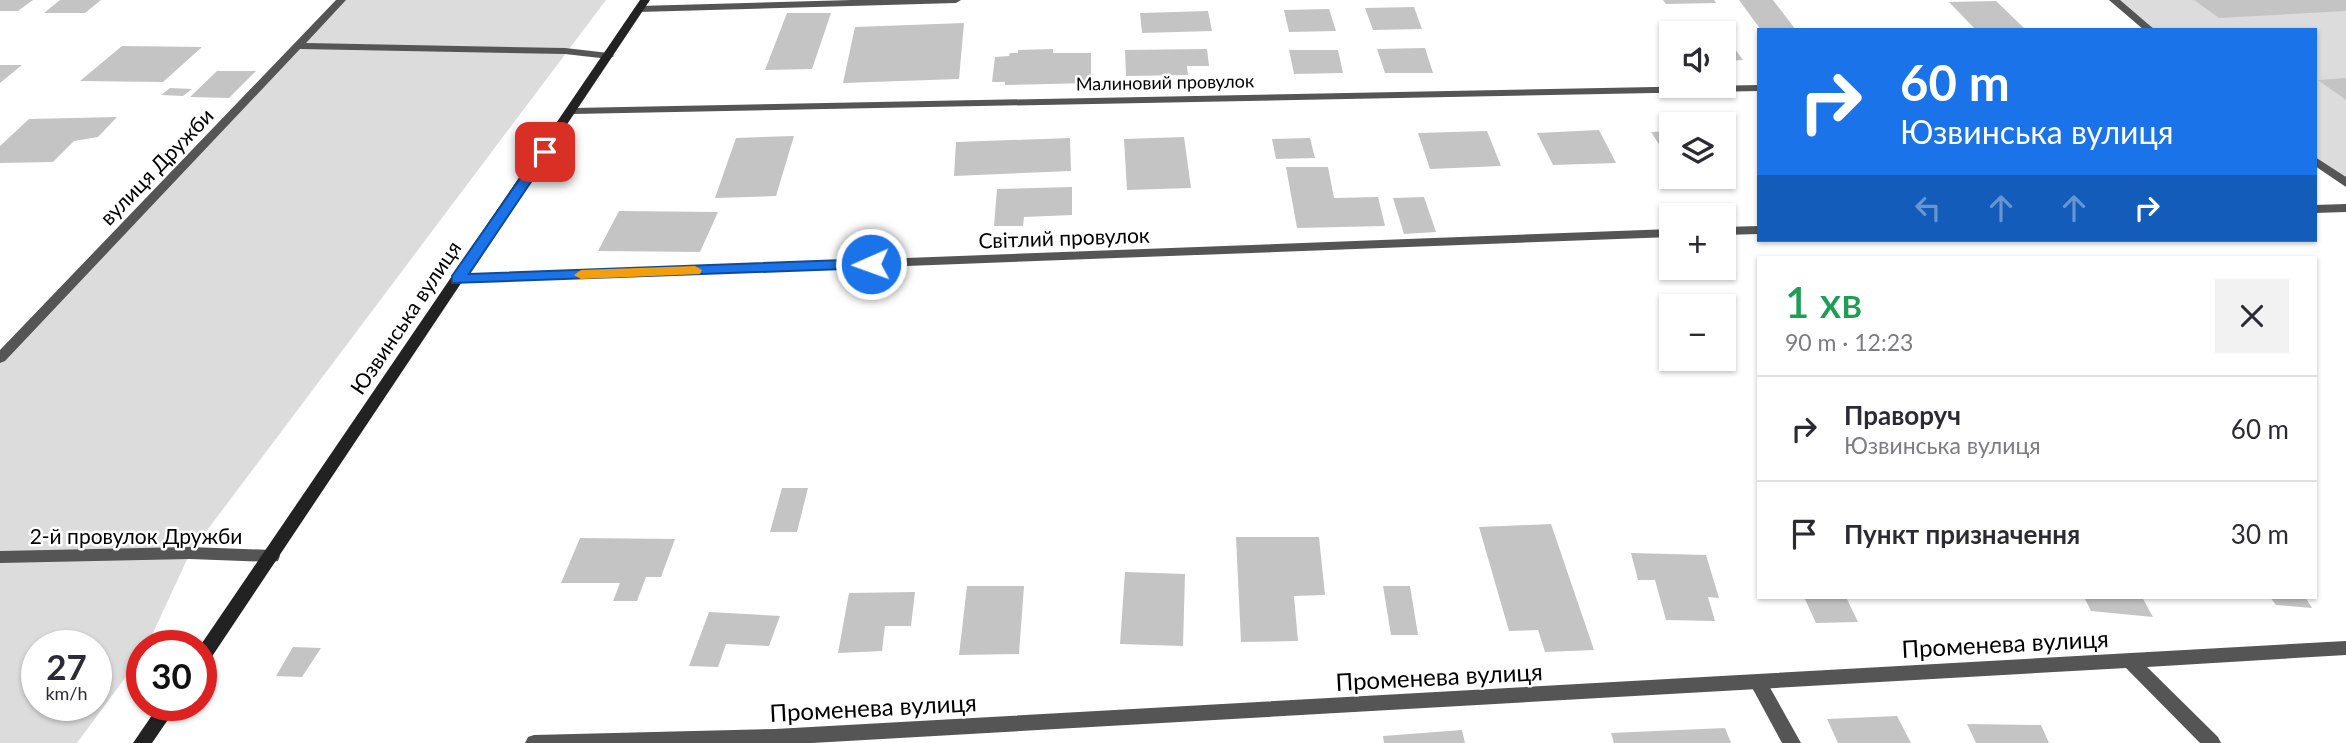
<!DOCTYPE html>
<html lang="uk">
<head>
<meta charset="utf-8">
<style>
	:root { --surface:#fff; --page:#f2f2f3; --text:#2b2b33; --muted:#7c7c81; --line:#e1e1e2 }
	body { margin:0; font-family:Lato,sans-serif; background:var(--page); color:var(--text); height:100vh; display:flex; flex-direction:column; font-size:26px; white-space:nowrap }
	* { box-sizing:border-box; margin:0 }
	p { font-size:23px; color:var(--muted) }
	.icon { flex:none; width:38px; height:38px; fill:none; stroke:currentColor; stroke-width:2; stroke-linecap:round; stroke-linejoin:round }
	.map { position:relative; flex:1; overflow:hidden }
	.sheet { position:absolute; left:1757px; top:256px; width:560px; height:343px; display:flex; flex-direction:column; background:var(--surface); border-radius:0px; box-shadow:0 2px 5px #0004 }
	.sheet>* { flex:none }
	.guide { position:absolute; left:1757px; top:28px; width:560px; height:214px; border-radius:0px; box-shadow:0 2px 5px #0004; background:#1a73e8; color:#fff; overflow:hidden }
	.tools { position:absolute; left:1659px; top:21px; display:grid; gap:14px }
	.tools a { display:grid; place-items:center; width:77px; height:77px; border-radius:0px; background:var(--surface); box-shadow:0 2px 5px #0004; font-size:35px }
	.speed { position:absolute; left:21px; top:630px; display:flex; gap:14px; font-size:35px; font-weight:700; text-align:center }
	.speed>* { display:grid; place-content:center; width:91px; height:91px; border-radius:50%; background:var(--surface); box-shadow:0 2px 5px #0004; line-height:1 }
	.speed small { font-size:18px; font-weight:400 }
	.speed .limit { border:10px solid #d22; background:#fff; color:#111 }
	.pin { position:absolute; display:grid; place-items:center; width:60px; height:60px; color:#fff; margin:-30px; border-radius:14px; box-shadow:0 4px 10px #0006 }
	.me { position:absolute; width:77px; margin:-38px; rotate:268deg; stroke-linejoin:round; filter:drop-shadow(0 0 5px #0008) }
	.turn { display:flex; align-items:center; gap:24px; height:147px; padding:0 28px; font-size:32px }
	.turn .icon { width:91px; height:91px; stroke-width:2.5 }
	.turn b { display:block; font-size:49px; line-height:60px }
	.lanes { display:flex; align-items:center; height:66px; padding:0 28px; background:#0003; justify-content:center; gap:35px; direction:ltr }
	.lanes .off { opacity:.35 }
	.round { display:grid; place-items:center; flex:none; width:74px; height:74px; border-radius:0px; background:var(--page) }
	.headline { display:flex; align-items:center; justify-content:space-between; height:119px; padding:0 28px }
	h1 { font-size:42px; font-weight:600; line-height:52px; color:#1e9e55 }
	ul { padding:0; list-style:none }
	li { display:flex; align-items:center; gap:21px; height:105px; padding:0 28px; border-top:2px solid var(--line) }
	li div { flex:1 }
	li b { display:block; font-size:26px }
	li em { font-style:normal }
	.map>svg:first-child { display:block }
	.green { fill:#dcdcdc; fill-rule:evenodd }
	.building { fill:#c4c4c4 }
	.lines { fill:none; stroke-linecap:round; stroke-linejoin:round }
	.lane { fill:#555; fill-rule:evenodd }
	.street { fill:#555; fill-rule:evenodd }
	.secondary { fill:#222; fill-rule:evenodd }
	.route { fill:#1a73e8; stroke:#114b97; stroke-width:2 }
	.slow { fill:#f59e0b }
	.labels { text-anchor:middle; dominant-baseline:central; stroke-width:5; stroke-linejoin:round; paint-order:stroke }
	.far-street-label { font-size:18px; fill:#000; stroke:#fff }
	.street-label { font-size:21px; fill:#000; stroke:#fff }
	.near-street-label { font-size:24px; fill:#000; stroke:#fff }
</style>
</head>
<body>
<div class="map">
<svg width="2346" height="743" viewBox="0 0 2346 743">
	<rect width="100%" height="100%" fill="#fff"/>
	<g class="green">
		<path d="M341,0H606L190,553L147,646H142V655L77,743H0V358ZM37,646H96V705H37Z"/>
		<polygon points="2115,0 2346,0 2346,183 2315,159 2315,30 2152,30"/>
	</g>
	<g class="building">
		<polygon points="0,0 33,0 18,11 0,11"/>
		<polygon points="60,0 101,0 85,13 44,13"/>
		<polygon points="1663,0 1714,0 1716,3 1666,4"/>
		<polygon points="1739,0 1773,0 1796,30 1761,30"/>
		<polygon points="2194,0 2346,0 2346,11 2219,18"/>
		<polygon points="1996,1 2024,28 1975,29 1949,2"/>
		<polygon points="1414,7 1422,29 1373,30 1365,8"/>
		<polygon points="1329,9 1336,31 1289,32 1284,10"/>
		<polygon points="1208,11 1212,31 1142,33 1140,13"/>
		<polygon points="787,13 831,13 812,69 765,70"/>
		<polygon points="964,23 959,79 843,83 855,27"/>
		<polygon points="1724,34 1743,60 1724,61"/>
		<polygon points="122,46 202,47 163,82 80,81"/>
		<polygon points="1425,48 1433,73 1385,73 1377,49"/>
		<polygon points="1053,49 1053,53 1091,53 1091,83 1005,85 1005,82 992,82 995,57 1009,56 1010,53 1018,53 1018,50"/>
		<polygon points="1207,49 1209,66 1187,66 1188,75 1126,76 1125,50"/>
		<polygon points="1289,50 1338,50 1343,73 1294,74"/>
		<polygon points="0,65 22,65 0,83"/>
		<polygon points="217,71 256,71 229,98 190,97"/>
		<polygon points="2346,78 2346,100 2318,80"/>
		<polygon points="170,88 192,89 183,96 161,95"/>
		<polygon points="117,117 98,137 74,141 53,162 0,163 0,146 29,119"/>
		<polygon points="1599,130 1616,163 1553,165 1537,133"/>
		<polygon points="1487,131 1501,166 1430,169 1418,133"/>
		<polygon points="1671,131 1671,157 1667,157 1651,132"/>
		<polygon points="794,136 776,196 715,198 736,138"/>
		<polygon points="1184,137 1191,188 1127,190 1124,139"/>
		<polygon points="1070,138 1071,171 954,176 956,142"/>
		<polygon points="1310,138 1315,158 1276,159 1272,139"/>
		<polygon points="1286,167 1328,167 1334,198 1378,197 1385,226 1297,228"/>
		<polygon points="1072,187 1072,215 1024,217 1023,226 994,226 997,189"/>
		<polygon points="1424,197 1436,232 1404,234 1393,198"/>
		<polygon points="619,211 718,212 700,252 598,251"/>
		<polygon points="782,488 808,488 797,532 770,532"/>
		<polygon points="1551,524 1594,650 1545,652 1538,630 1509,631 1479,527"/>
		<polygon points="1236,537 1319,537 1325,595 1294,596 1298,641 1241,642"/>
		<polygon points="580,538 675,539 661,577 646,577 637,601 613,601 620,583 561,583"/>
		<polygon points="1631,553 1706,555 1719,598 1708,597 1715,621 1666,620 1655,580 1638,580"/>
		<polygon points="1125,572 1185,574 1183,646 1120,644"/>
		<polygon points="967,586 1024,586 1019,654 959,655"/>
		<polygon points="1383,586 1410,586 1418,635 1391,635"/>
		<polygon points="915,592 911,626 885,626 882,651 838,653 849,593"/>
		<polygon points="1804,597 1846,597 1858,622 1816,623"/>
		<polygon points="2084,597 2142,597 2153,617 2091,611"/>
		<polygon points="2270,597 2305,597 2312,608 2276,605"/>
		<polygon points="709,612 780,616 769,646 726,644 718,667 689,666"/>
		<polygon points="293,647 321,648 302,677 276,676"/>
		<polygon points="1897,716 1911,743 1838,743 1827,719"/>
		<polygon points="1967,724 2041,725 2049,743 1976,743"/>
		<polygon points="1725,728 1731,743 1614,743 1611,733"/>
		<polygon points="1462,730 1465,743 1384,743 1383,736"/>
	</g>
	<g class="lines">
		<g class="lane">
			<polygon points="2109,0 2120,0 2155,30 2144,30"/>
			<polygon points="1758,674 1764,677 1801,743 1782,743 1749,682 1752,677"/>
		</g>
		<g class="street">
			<polygon points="336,0 346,0 306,43 565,48 609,53 614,56 609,59 565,54 300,49 5,361 0,363 0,350"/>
			<polygon points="852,0 961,0 956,3 639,12 634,9 639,6"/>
			<polygon points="1759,85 1759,91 573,114 567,111 573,108"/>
			<polygon points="2315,157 2346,177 2346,187 2315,166"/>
			<polygon points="2346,204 2346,212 2315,213 2315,205"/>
			<polygon points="1759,226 1759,234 1724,235 1724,227"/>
			<polygon points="1671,229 1671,237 458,283 452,279 458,275"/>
			<polygon points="190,547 272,550 278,551 280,556 278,561 272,562 190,559 0,563 0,551"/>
			<polygon points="2346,641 2346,655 2147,667 2218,737 2221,743 2200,743 2126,668 812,743 525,743 528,737 534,735 775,729"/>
		</g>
		<g class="secondary">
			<polygon points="640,0 650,0 207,664 201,666 200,646"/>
			<polygon points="159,705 178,705 152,743 133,743"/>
		</g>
	</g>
	<polygon class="route" points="545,148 551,152 469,274 871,259 879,264 871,268 452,283 452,276 540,150"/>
	<polygon class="slow" points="695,266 702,270 700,274 581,279 574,275 581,270"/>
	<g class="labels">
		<g class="far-street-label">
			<text transform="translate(1165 82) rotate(-1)">Малиновий провулок</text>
		</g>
		<g class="street-label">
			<text transform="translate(156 166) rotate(-46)">вулиця Дружби</text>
			<text transform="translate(1064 237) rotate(-2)">Світлий провулок</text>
			<text transform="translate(405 317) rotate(-56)">Юзвинська вулиця</text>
			<text x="136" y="535">2-й провулок Дружби</text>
		</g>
		<g class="near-street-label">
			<text transform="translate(2005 643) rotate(-3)">Променева вулиця</text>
			<text transform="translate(1439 676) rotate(-3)">Променева вулиця</text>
			<text transform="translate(873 707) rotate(-3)">Променева вулиця</text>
		</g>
	</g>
</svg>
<div class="tools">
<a><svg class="icon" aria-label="sound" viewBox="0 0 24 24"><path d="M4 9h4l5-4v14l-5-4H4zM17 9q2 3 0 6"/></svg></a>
<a><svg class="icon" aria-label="layers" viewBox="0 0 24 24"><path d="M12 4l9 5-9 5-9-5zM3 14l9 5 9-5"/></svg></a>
<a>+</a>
<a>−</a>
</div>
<div class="speed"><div>27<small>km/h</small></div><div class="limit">30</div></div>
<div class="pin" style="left:545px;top:152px;background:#d93025"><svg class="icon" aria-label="arrive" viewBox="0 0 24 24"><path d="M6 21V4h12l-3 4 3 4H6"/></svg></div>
<svg class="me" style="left:871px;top:264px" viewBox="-20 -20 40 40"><circle r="17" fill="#1a73e8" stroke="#fff" stroke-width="3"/><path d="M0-11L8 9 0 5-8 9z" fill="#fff"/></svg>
<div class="guide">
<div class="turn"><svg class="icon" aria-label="right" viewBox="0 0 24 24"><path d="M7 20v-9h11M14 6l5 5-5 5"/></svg><div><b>60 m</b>Юзвинська вулиця</div></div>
<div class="lanes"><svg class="icon off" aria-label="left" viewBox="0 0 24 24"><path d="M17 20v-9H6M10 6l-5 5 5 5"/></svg><svg class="icon off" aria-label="ahead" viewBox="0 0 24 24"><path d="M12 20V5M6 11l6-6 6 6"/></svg><svg class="icon off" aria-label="ahead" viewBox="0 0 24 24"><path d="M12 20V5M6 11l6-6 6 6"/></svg><svg class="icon" aria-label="right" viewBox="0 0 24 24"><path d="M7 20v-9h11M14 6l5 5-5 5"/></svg></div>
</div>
<section class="sheet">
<div class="headline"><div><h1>1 хв</h1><p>90 m · 12:23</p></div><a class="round"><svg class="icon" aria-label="close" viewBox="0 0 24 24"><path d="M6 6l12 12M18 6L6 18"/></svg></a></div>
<ul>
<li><svg class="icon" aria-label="right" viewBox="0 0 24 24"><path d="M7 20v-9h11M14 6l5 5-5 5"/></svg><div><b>Праворуч</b><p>Юзвинська вулиця</p></div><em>60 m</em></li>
<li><svg class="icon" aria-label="arrive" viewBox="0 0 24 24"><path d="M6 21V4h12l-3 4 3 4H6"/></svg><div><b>Пункт призначення</b></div><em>30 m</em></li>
</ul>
</section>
</div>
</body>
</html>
